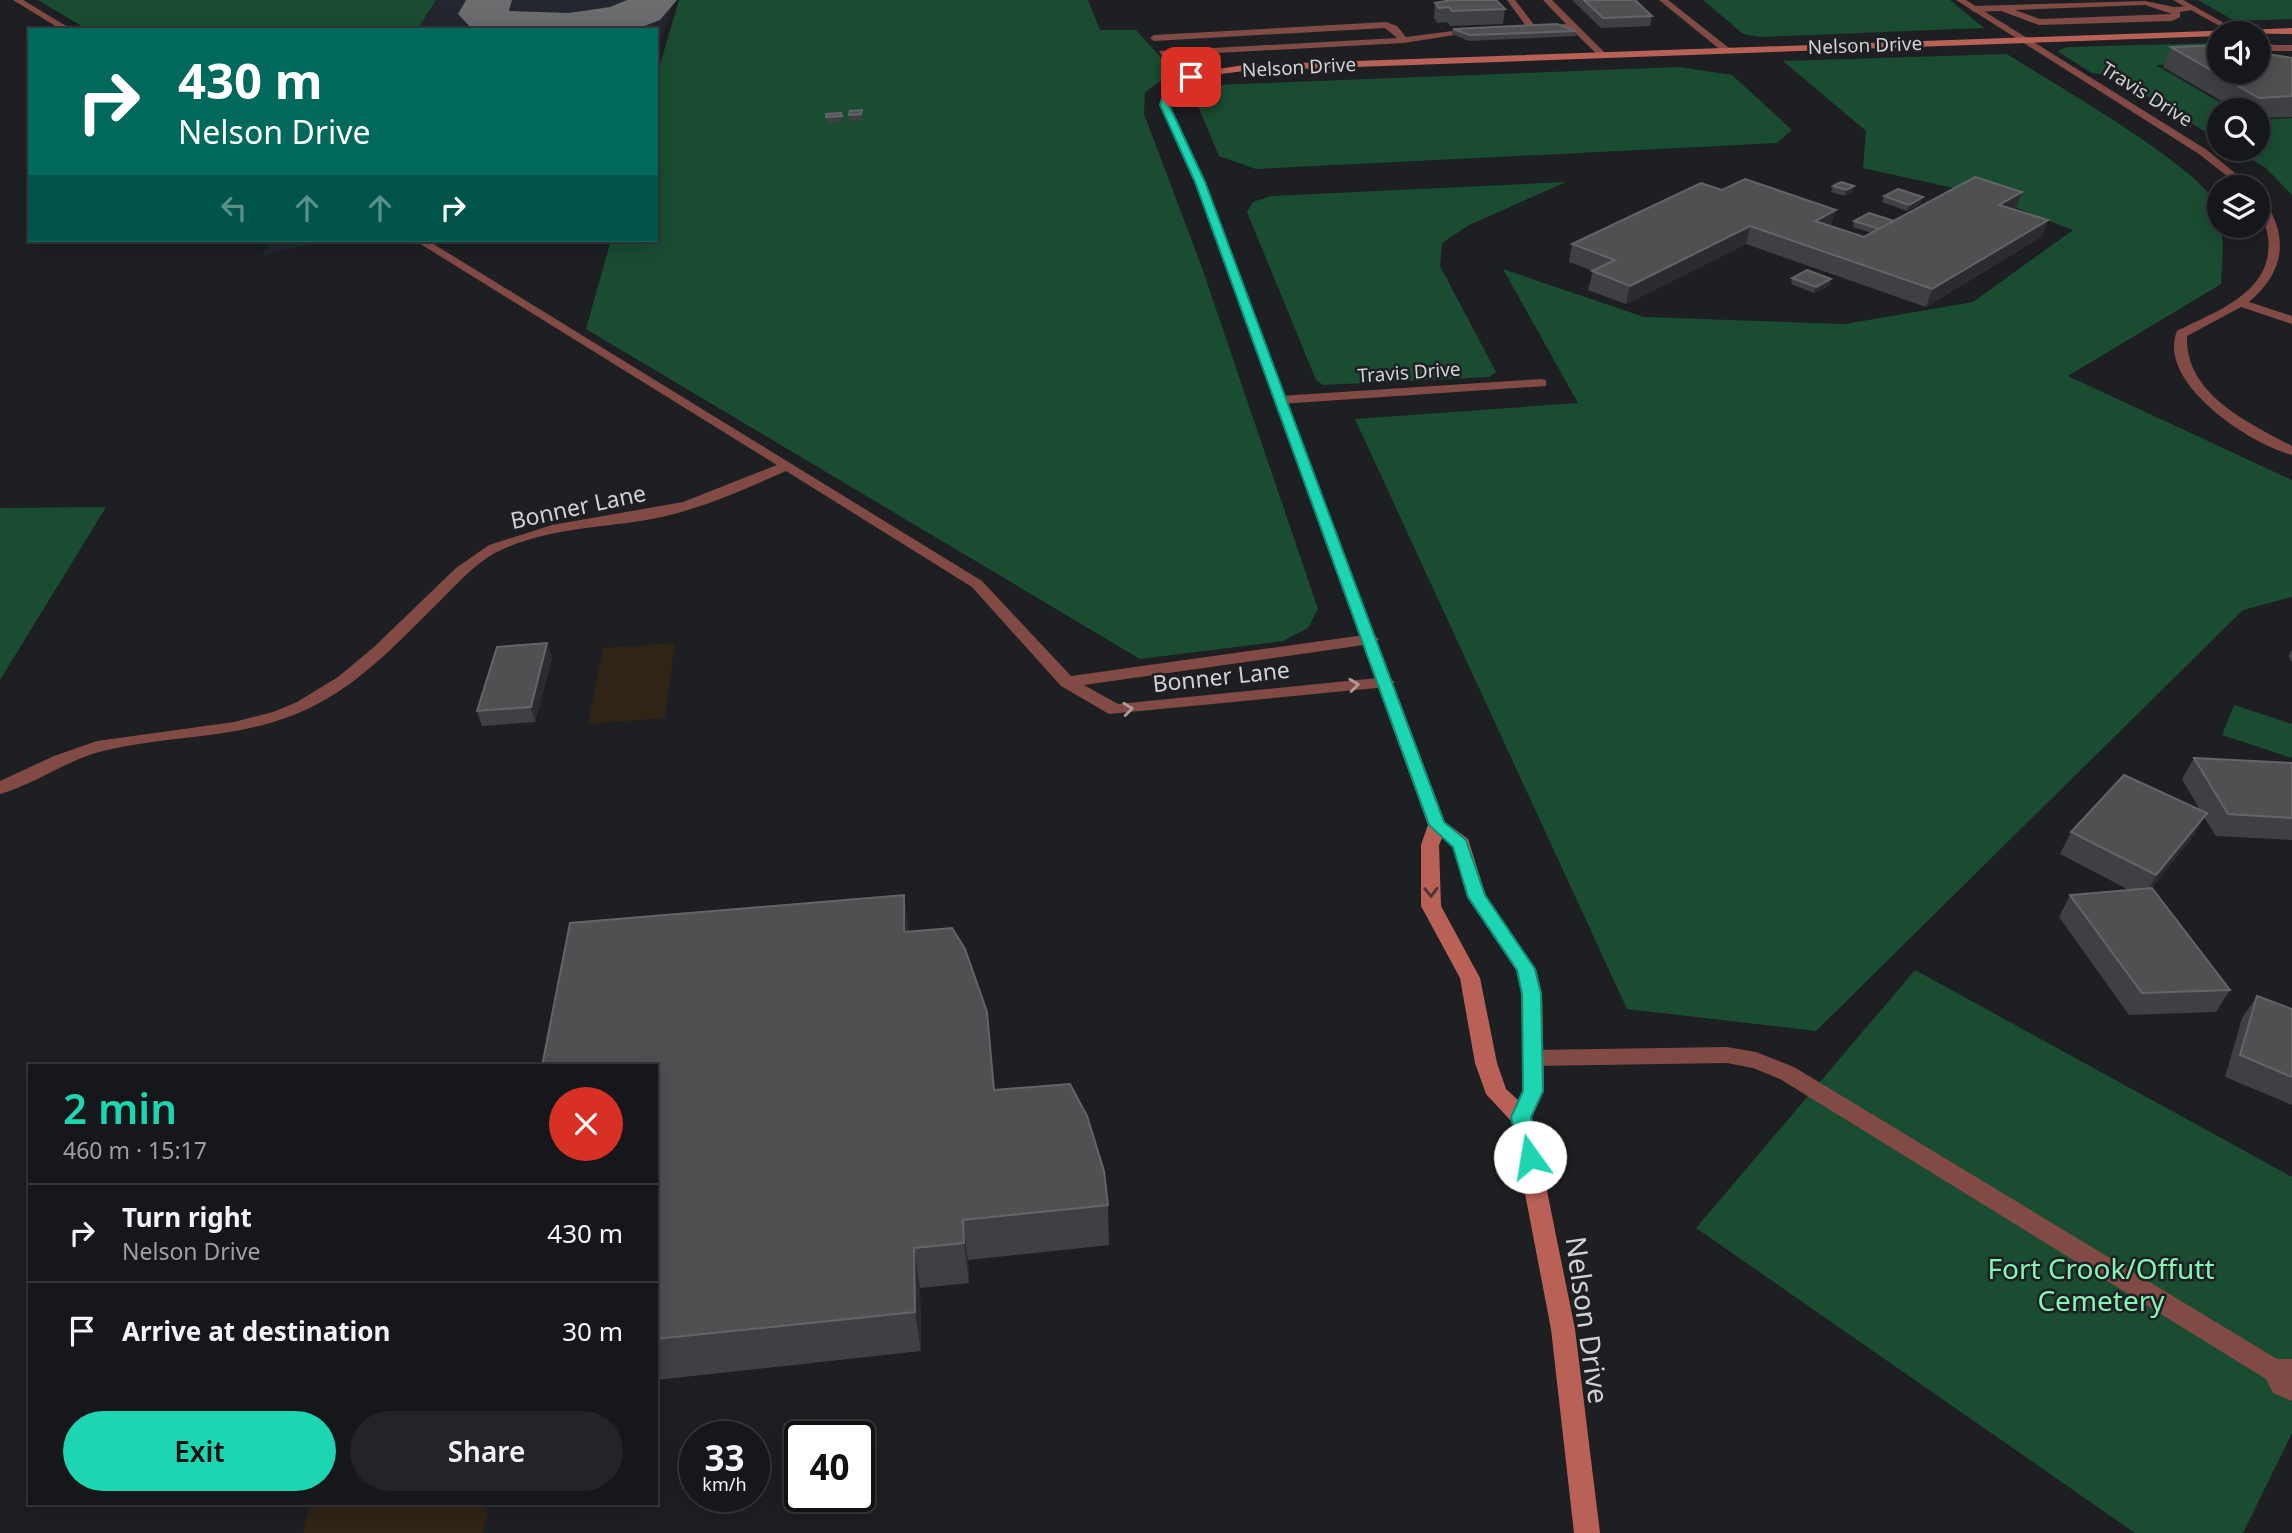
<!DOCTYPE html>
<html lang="en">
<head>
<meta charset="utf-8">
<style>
	:root { --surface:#16171a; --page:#232427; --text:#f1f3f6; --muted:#9e9fa2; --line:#353639; --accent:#1dd5b1 }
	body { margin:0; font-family:"Noto Sans",sans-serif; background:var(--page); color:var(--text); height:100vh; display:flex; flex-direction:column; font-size:26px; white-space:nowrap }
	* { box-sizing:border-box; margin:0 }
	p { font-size:23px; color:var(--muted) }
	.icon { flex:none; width:38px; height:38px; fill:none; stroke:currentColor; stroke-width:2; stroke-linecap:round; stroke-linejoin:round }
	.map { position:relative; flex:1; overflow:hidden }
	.details { position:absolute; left:28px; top:1064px; width:630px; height:441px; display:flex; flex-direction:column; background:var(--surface); border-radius:0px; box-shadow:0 4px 18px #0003,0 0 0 2px var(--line) }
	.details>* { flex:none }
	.top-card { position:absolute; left:28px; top:28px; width:630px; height:214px; border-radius:0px; box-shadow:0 4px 18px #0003,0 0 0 2px var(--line); background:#00695c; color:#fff; overflow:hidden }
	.controls { position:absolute; left:2207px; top:21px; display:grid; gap:14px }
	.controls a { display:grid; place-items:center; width:63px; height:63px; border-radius:50%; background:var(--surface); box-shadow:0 4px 18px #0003,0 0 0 2px var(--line); font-size:35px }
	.speed { position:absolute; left:679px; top:1421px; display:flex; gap:14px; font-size:35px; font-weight:700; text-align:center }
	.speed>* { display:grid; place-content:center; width:91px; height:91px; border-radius:50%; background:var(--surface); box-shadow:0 4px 18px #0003,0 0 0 2px var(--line); line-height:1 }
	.speed small { font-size:18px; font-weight:400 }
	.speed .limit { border:4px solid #111; border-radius:10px; background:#fff; color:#111 }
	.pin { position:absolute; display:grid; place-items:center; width:60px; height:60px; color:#fff; margin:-30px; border-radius:14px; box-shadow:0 4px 10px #0006 }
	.me { position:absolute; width:77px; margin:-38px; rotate:347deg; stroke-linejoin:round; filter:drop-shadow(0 0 5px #0008) }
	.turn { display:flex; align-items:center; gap:24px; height:147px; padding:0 35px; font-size:32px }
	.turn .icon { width:91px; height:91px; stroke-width:2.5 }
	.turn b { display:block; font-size:49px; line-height:60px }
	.lanes { display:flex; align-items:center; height:66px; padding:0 35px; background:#0003; justify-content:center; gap:35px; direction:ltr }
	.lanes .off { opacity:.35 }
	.round { display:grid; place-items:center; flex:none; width:74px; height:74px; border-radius:37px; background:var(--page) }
	.head { display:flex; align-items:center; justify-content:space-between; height:119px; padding:0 35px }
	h1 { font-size:42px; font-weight:600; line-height:52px; color:var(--accent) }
	.button { display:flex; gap:14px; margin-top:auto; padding:14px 35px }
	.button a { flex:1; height:80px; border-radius:42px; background:var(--accent); color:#111; font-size:28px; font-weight:600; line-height:80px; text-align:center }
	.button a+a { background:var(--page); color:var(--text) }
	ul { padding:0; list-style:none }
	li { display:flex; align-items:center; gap:21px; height:98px; padding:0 35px; border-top:2px solid var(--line) }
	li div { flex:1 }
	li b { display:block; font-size:26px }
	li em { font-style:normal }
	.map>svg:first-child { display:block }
	.built { fill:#23262f }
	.industrial { fill:#2f2415 }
	.green { fill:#1a4c32 }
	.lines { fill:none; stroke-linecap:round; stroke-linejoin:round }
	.taxiway { fill:#6c6c6f; fill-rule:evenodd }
	.lane { fill:#814a44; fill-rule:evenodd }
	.street { fill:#814a44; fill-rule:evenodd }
	.secondary { fill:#b96157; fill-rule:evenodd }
	.wall { fill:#3f4043 }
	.shaded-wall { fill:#2b2c2f }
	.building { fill:#4f5052; stroke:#636466; stroke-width:2 }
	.oneway { stroke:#b09b9a }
	.oneway2 { stroke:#4c3332 }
	.route { fill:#1dd5b1; stroke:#138a73; stroke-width:2 }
	.labels { text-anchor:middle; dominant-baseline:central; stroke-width:5; stroke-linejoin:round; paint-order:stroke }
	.far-street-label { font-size:19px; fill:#d0d1d3; stroke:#1e1f22 }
	.street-label { font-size:23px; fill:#d0d1d3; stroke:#1e1f22 }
	.near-park-label { font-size:28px; fill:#83f5b5; stroke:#1e1f22 }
	.near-street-label { font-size:28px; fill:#d0d1d3; stroke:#1e1f22 }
</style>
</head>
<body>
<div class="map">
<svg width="2292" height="1533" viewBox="0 0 2292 1533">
	<rect width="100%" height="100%" fill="#1e1f22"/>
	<g class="built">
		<polygon points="436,0 674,0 656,58 656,30 417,30"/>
		<polygon points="273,240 327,240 261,257"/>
	</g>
	<g class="industrial">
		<polygon points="675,643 665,718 588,724 603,648"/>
		<polygon points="310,1503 488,1503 483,1533 303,1533"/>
	</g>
	<g class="green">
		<polygon points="38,0 436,0 417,30 88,30"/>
		<polygon points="679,0 1088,0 1100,30 1136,30 1174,72 1145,92 1144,114 1201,265 1318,609 1308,628 1283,641 1140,659 586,329 611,240 656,240 656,78"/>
		<polygon points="1703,0 1950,0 1984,28 1760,37 1743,34"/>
		<polygon points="2198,0 2292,0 2292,19 2235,21"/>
		<polygon points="2219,43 2219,62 2156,65 2233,110 2219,110 2219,140 2114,76 2092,73 2057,51 2067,47"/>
		<path d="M2007,54C2047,80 2202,168 2216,205C2225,230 2223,257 2221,284L2068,376L2292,480V597L2243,610L1816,1031L1627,1009L1355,419L1578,403L1503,269L1644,317L1845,324L1973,302L2073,230L1981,194L1863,168L1866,131L1783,61Z"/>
		<polygon points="1679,67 1732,75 1792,130 1777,143 1256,169 1219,156 1195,99 1213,85"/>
		<polygon points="2292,118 2292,195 2266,168 2234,149 2258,149 2258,120"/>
		<polygon points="1566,182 1469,225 1442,243 1440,266 1496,372 1489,377 1323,385 1316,380 1247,212 1253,202 1271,196"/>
		<polygon points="106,507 0,680 0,508"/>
		<polygon points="2234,705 2292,724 2292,758 2222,735"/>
		<polygon points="1915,970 2292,1177 2292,1433 2243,1533 2135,1533 1696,1228"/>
	</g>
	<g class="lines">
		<polygon class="taxiway" points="466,0 512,0 509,11 569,13 610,7 627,0 677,0 660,20 634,30 473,30 458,14"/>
		<g class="lane">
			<polygon points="13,0 23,0 73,30 62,30"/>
			<polygon points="1507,0 1515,0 1535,26 1566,24 1543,0 1552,0 1607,55 1600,57 1571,29 1529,30"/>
			<polygon points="1659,0 1668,0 1729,48 1729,52 1723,52"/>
			<path d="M2145,1L2174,7L2194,6L2198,9L2180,12V17L2172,21L2039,25L2001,11L1974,12L1970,9L1974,6ZM2145,5L2172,14L2040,19L2015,10Z"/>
			<polygon points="1386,22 1397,26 1406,37 1476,28 1480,31 1404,43 1162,56 1159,51 1397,38 1385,28 1154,41 1150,38 1154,35"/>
			<polygon points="2258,39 2274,45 2292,45 2292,51 2273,51 2258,45"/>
			<polygon points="1727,1047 1756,1052 1794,1067 2277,1359 2292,1359 2292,1401 2273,1393 2266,1379 1780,1079 1753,1068 1727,1063 1533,1066 1526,1064 1522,1058 1526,1052 1533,1050"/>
		</g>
		<g class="street">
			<polygon points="1956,0 1966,0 2207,150 2252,187 2241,187 2199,154"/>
			<polygon points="2173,0 2183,0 2242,33 2232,33"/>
			<path d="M2258,196C2266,200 2270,209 2274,218C2288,252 2276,279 2249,302L2292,316V324L2241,307L2187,336C2185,394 2247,422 2292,446V455C2250,444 2156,383 2177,331C2216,311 2275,292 2268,237C2266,222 2257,210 2258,196Z"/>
			<path d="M414,240H427L982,581L1071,676L1371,634L1379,639L1371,644L1084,685L1118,704L1387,677L1395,682L1387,687L1109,714L1061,686L972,587L786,471C743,490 699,510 652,519C601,528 549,528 501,550C477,561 459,582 440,601C405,635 371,673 328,698C255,742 181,732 103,751C66,760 36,784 0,794V781L54,756L97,741L234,722L273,712L297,702L338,677L374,647L456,568L489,545L552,525L683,502L777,465Z"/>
			<polygon points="1541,379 1546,380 1546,386 1280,404 1273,400 1280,396"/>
		</g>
		<path class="secondary" d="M2292,28V34L2219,33V36L1244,71L1198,77L1172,90L1170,105L1205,182L1445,822L1468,839L1486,896L1536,969L1542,994L1544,1091L1532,1117L1575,1329L1600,1533H1574L1551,1329L1511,1121L1486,1094L1475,1063L1460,978L1421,906V845L1428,825L1195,182L1160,105L1163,89L1192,73L1244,65ZM1442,838L1453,847L1467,897L1516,970L1522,994V1091L1518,1100L1506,1089L1497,1063L1480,978L1441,906L1439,845Z"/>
	</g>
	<g class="wall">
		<polygon points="1572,0 1635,0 1652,16 1650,26 1601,28"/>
		<polygon points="1435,3 1505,9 1503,24 1450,26 1447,22 1437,23 1434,18"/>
		<polygon points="1453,29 1576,31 1576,36 1469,41 1452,34"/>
		<polygon points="2171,47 2261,53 2292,58 2292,117 2258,118 2258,110 2237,110 2163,67"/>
		<polygon points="862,110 862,120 850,120 849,115"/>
		<polygon points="841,113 842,122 827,123 826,114"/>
		<polygon points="1833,186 1854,186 1852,192 1844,196 1831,192"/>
		<polygon points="1884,196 1921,203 1907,211 1882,202"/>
		<polygon points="1673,197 1831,226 1864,237 1872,233 1853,227 1854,221 1894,221 2016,209 2015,209 2048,220 2041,237 1926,307 1746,244 1626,304 1588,290 1593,271 1569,262 1572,244"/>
		<polygon points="1792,278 1830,285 1814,293 1791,284"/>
		<polygon points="2292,650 2292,662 2288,656"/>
		<polygon points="552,657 535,722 482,726 477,711"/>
		<polygon points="2194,758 2292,763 2292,840 2216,836 2204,817 2194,835 2151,888 2230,990 2216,1012 2129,1015 2059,917 2070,895 2129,890 2060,854 2071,832 2200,810 2182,779"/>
		<polygon points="909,932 994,1090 1108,1205 1109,1245 968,1260 969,1283 920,1288 921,1351 656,1380 656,1066"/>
		<polygon points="2257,996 2292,1009 2292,1105 2225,1077 2242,1018"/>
	</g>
	<g class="shaded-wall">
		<polygon points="1854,186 1852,192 1844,196 1846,190"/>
		<polygon points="2022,192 2016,209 1993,222 1999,205"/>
		<polygon points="1923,197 1921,203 1907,211 1909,205"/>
		<polygon points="1836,210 1831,227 1815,221"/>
		<polygon points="2048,220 2041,237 1926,307 1932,289"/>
		<polygon points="1750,226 1746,244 1626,304 1630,286"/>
		<polygon points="1831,279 1830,285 1814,293 1816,287"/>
		<polygon points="547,643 552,657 535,722 531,707"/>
		<polygon points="2207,813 2194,835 2144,898 2156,875"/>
		<polygon points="904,895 910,936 904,932"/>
		<polygon points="963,1220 968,1260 969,1283 964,1243"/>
		<polygon points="914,1248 920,1288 921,1351 915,1312"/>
	</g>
	<g class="building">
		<polygon points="1452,0 1496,0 1505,9 1452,11 1449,7 1439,8 1435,3"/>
		<polygon points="1584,0 1635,0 1652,16 1603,18"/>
		<polygon points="1557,24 1576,31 1470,35 1453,29"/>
		<polygon points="2219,45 2219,72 2258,72 2258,52 2261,53 2292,58 2292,96 2259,98 2171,47"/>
		<polygon points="862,110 861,114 849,115 850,111"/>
		<polygon points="841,113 842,116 826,117 826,114"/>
		<polygon points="1975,177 2022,192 1999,205 2048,220 1932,289 1750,226 1630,286 1592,271 1615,260 1572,244 1701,183 1722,190 1745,179 1836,210 1815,221 1864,237"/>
		<polygon points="1841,182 1854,186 1846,190 1833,186"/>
		<polygon points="1898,189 1923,197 1909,205 1884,196"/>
		<polygon points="1869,213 1894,221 1879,229 1854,221"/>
		<polygon points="1807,270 1831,279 1816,287 1792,278"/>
		<polygon points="547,643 531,707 477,711 497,647"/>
		<polygon points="2194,758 2292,763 2292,818 2228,814"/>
		<polygon points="2124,775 2207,813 2156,875 2071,832"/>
		<polygon points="2152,888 2230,990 2142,993 2070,895"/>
		<polygon points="904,895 904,932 952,928 965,949 987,1012 994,1090 1070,1084 1087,1116 1104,1171 1108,1205 963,1220 964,1243 914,1248 915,1312 656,1339 656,1066 542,1066 570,923"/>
		<polygon points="2257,996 2292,1009 2292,1077 2240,1055"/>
	</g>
	<defs><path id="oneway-chevron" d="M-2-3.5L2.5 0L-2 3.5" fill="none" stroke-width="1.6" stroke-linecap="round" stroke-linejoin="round" transform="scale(1.75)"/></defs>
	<g class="oneway">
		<use href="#oneway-chevron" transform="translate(1354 685) rotate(-6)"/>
		<use href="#oneway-chevron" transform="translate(1128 709) rotate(-6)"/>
	</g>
	<use class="oneway2" href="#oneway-chevron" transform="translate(1431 892) rotate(89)"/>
	<polygon class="route" points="1191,75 1194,79 1172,91 1169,105 1205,182 1444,822 1466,840 1485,895 1535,969 1541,994 1543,1091 1531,1117 1540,1157 1537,1163 1530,1165 1523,1163 1520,1157 1511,1117 1523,1091 1522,994 1517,970 1468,897 1453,847 1429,825 1195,182 1160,105 1165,88"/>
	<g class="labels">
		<g class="far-street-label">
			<text transform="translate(1865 45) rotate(-2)">Nelson Drive</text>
			<text transform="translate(1299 67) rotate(-3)">Nelson Drive</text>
			<text transform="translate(2147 94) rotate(32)">Travis Drive</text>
			<text transform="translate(1409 372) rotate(-4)">Travis Drive</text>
		</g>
		<g class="street-label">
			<text transform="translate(578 506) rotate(-12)">Bonner Lane</text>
			<text transform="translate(1221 676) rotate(-6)">Bonner Lane</text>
		</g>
		<g class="near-park-label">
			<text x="2101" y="1268">Fort Crook/Offutt<tspan x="2101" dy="32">Cemetery</tspan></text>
		</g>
		<g class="near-street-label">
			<text transform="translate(1588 1320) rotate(82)">Nelson Drive</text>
		</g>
	</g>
</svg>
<div class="controls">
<a><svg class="icon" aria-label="sound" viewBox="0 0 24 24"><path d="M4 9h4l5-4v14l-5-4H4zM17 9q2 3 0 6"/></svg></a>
<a><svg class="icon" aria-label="search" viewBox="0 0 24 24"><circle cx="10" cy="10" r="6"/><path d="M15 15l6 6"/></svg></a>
<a><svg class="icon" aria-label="layers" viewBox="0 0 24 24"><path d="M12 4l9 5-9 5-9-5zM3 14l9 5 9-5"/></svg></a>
</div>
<div class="speed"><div>33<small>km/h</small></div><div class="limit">40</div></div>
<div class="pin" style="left:1191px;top:77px;background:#d93025"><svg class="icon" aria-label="arrive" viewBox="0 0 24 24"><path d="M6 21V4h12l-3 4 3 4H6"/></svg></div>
<svg class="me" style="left:1530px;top:1157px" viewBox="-20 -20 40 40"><circle r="19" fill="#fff"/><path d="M0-13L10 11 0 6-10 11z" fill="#1dd5b1"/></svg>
<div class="top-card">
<div class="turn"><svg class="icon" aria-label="right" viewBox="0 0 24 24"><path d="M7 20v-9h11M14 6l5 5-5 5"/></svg><div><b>430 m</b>Nelson Drive</div></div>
<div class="lanes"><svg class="icon off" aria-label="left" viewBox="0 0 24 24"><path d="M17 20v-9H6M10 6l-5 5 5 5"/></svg><svg class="icon off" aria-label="ahead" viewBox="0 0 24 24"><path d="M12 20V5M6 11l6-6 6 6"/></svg><svg class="icon off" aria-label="ahead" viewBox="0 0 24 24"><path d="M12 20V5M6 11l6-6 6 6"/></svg><svg class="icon" aria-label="right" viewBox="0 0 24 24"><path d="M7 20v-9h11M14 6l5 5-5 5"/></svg></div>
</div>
<section class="details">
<div class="head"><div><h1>2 min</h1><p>460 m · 15:17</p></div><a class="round" style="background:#d93025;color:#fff"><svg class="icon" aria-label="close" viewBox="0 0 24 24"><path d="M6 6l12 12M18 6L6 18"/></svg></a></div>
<ul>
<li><svg class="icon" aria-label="right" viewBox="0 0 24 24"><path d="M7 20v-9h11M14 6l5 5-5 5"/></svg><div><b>Turn right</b><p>Nelson Drive</p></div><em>430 m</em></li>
<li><svg class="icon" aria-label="arrive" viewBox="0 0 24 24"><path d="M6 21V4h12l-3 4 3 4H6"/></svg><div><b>Arrive at destination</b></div><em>30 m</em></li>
</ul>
<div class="button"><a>Exit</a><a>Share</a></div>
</section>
</div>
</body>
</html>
